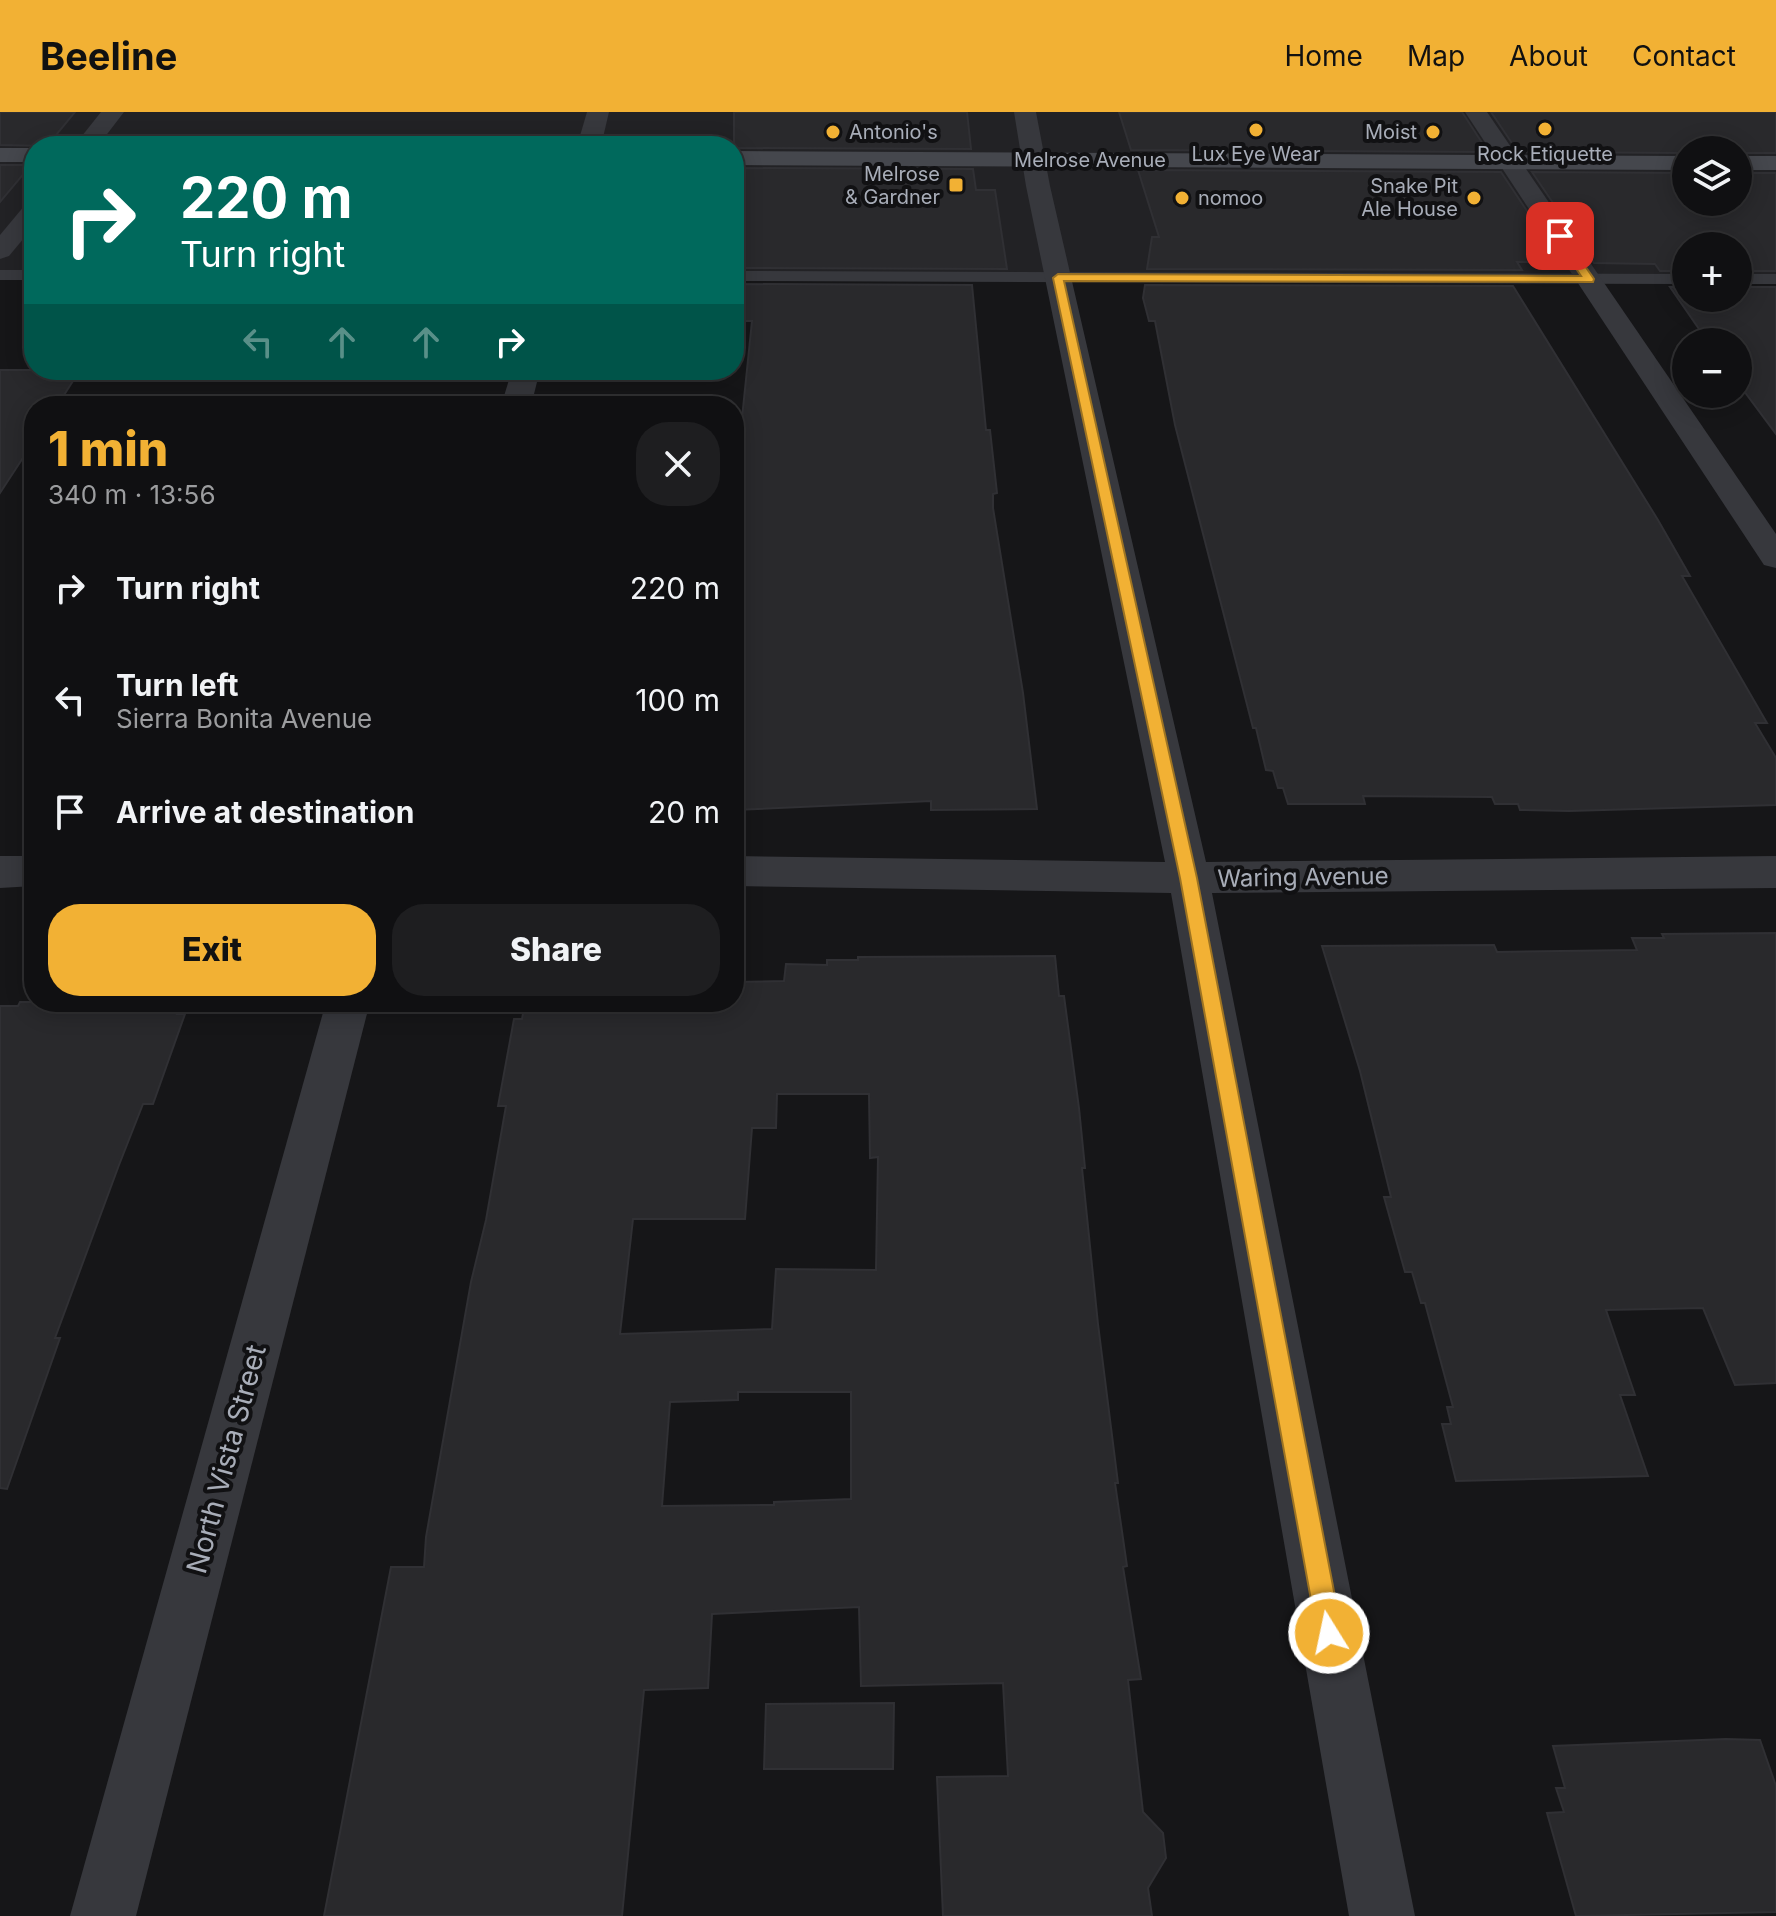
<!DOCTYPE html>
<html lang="en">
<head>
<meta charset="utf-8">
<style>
	:root { --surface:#101012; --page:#1e1e20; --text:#f1f3f6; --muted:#9c9d9f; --line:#303032; --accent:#f2b134 }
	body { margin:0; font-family:Inter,sans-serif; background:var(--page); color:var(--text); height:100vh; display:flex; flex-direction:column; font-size:30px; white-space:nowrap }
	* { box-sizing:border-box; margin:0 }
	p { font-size:26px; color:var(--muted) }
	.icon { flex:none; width:44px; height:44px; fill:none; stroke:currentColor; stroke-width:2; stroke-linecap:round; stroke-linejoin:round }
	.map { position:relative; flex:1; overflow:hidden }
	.panel { position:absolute; left:24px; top:284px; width:720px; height:616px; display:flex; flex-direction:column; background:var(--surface); border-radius:32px; box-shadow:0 4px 20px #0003,0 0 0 2px var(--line) }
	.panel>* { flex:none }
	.top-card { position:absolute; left:24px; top:24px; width:720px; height:244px; border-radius:32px; box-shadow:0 4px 20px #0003,0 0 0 2px var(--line); background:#00695c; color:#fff; overflow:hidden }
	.controls { position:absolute; left:1672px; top:24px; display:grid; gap:16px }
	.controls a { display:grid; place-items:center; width:80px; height:80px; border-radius:50%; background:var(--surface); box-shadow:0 4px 20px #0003,0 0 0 2px var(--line); font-size:40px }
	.pin { position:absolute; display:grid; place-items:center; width:68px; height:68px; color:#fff; margin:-34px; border-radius:16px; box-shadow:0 4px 12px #0006 }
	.me { position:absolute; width:88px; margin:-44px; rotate:350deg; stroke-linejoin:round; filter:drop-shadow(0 0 6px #0008) }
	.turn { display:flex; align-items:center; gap:28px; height:168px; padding:0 24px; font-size:36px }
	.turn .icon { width:104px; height:104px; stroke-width:2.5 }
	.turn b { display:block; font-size:56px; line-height:68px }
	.lanes { display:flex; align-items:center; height:76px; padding:0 24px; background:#0003; justify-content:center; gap:40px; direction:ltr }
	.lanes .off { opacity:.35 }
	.round { display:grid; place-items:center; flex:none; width:84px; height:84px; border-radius:32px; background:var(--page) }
	.headline { display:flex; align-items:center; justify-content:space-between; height:136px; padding:0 24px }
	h1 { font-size:48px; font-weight:800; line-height:60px; color:var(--accent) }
	.cta { display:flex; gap:16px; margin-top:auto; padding:16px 24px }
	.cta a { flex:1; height:92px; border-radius:32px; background:var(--accent); color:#111; font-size:32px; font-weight:800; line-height:92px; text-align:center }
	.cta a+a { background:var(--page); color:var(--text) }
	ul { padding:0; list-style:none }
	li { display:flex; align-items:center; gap:24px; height:112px; padding:0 24px }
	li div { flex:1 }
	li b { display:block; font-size:30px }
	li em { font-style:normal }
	header { display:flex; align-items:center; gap:48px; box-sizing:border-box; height:112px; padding:0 40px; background:var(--accent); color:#111 }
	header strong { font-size:38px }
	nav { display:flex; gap:44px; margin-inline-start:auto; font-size:28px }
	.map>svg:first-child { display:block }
	.built { fill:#222225; fill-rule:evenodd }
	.building { fill:#29292c; stroke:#303034; stroke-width:2; fill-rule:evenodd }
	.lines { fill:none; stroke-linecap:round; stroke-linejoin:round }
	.lane { fill:#37383d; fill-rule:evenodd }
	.street { fill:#37383d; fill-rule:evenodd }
	.secondary { fill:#45474d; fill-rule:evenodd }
	.route { fill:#f2b134; stroke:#9d7322; stroke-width:2 }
	.poi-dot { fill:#f2b134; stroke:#111113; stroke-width:3 }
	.labels { text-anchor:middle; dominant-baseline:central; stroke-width:8; stroke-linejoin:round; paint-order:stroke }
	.far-poi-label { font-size:20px; fill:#a8adb8; stroke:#111113; text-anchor:end }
	.far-street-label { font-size:20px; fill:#a8adb8; stroke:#111113 }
	.street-label { font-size:24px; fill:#a8adb8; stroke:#111113 }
	.near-street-label { font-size:28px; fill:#a8adb8; stroke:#111113 }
</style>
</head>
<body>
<header>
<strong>Beeline</strong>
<nav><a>Home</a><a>Map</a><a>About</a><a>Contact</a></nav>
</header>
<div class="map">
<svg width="1776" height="1804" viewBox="0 0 1776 1804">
	<rect width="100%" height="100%" fill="#161618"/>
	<path class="built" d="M0,0H1776V172H1738V134H1686V172L734,168V34H34V167H0ZM1686,38H1738V90H1686Z"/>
	<g class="building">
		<polygon points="0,0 75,0 47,34 0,33"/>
		<polygon points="734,0 967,0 971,37 734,36"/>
		<polygon points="1119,0 1462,0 1488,40 1131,38"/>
		<polygon points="1491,0 1776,0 1776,41 1738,41 1738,38 1686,38 1686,41 1518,40"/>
		<polygon points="0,53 31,53 0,90"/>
		<polygon points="734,56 973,57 976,78 995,78 1007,157 734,156"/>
		<polygon points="1138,58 1501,60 1561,150 1517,150 1522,158 1147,157 1152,125 1159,125"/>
		<polygon points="1532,60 1686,61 1686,90 1738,90 1738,61 1776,61 1776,159 1738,159 1738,134 1686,134 1686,159 1660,159 1655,152 1594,151"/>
		<polygon points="734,172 972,173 986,318 990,318 997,381 993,382 993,396 1023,581 1037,697 931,698 931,689 734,698 734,384 752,209 734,209"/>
		<polygon points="1145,173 1513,174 1658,408 1690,464 1682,464 1767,611 1755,611 1776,646 1776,693 1569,699 1520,698 1518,692 1495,692 1492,685 1363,684 1365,692 1288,692 1283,676 1278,676 1273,659 1266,658 1256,616 1253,616 1175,313 1155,209 1149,209 1143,186"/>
		<polygon points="1670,175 1686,175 1686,186 1738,186 1738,175 1776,175 1776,322 1738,271 1738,230 1708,230"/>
		<polygon points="0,258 80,258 57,294 34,294 34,329 0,381"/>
		<polygon points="1776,821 1776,1271 1735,1273 1703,1196 1606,1198 1635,1283 1620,1283 1648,1364 1456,1369 1442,1312 1451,1312 1447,1295 1453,1295 1425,1191 1421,1191 1412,1160 1405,1160 1384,1085 1391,1085 1360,959 1322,834 1494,833 1497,840 1637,838 1632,826 1664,826 1662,822"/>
		<path d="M1055,844L1059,884H1064L1079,996L1085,1056H1082L1098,1212L1118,1371H1115L1127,1454L1123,1455L1141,1567L1128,1568L1143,1700L1163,1721L1166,1746L1148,1776L1152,1804H943L937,1665L1008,1664L1003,1571L861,1574L859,1495L712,1502L708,1576L644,1578L622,1804H324L391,1455H424L426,1425L471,1170L486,1108L506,994H498L514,907H522L525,890H734V870L784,869L786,852L827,853V848H858V845ZM777,982H869L870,1046L878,1045L876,1158L776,1157L772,1217L620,1222L633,1107H745L752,1016H776ZM738,1280H851V1387L774,1390V1393L662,1394L670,1290L738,1288Z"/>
		<polygon points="20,890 182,890 177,902 185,902 153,992 143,992 119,1053 55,1226 60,1226 7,1377 0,1376 0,894 18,894"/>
		<polygon points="894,1591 893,1657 764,1657 766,1592"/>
		<polygon points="1726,1627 1760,1628 1776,1674 1776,1800 1576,1804 1547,1701 1564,1700 1556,1676 1565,1676 1553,1634"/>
	</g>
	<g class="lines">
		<g class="lane">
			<rect x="0" y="158" width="34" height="10"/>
			<polygon points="734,159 1686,162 1686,172 734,169"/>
			<rect x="1738" y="162" width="38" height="10"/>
		</g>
		<g class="street">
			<polygon points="101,0 124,0 98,34 74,34"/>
			<polygon points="587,0 609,0 601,34 577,34"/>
			<polygon points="1014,0 1036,0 1050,74 1206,750 1776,744 1776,776 1212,781 1415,1804 1349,1804 1171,781 734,774 734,744 1165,750 1026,74"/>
			<polygon points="1465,0 1487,0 1776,422 1776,456 1764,453"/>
			<polygon points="34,91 34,114 9,144 0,147 0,123 25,93"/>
			<polygon points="512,258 540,258 531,294 501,294"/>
			<polygon points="0,744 34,744 34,774 0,776"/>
			<polygon points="326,890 370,890 136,1804 70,1804"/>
		</g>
		<g class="secondary">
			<rect x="0" y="36" width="34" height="14"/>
			<polygon points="734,39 1686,44 1686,58 734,53"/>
			<rect x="1738" y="44" width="38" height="14"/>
		</g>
	</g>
	<polygon class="route" points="1556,122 1563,122 1594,167 1593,170 1064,169 1197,766 1342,1521 1338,1530 1329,1533 1321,1530 1317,1521 1180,766 1053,166 1058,162 1581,164 1554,124"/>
	<g class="poi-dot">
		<circle cx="1545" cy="17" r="8"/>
		<circle cx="1256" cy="18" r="8"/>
		<circle cx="833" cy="20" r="8"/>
		<circle cx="1433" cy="20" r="8"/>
		<rect x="948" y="65" width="16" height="16" rx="4"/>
		<circle cx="1182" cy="86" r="8"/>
		<circle cx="1474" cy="86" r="8"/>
	</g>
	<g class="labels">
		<g class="far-poi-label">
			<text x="849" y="20" text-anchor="start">Antonio's</text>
			<text x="1417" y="20">Moist</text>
			<text x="1256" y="42" text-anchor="middle">Lux Eye Wear</text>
			<text x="1545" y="42" text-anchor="middle">Rock Etiquette</text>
			<text x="940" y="62">Melrose<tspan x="940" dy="23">&amp; Gardner</tspan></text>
			<text x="1458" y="74">Snake Pit<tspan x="1458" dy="23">Ale House</tspan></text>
			<text x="1198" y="86" text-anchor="start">nomoo</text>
		</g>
		<g class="far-street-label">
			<text x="1090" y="48">Melrose Avenue</text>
		</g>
		<g class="street-label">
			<text transform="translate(1303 765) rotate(-1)">Waring Avenue</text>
		</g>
		<g class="near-street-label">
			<text transform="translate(226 1347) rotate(-75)">North Vista Street</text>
		</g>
	</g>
</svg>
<div class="controls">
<a><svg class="icon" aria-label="layers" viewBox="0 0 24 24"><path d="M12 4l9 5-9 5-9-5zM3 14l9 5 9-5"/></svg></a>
<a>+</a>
<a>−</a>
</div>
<div class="pin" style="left:1560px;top:124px;background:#d93025"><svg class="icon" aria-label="arrive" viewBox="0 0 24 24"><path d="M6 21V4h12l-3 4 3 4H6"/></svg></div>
<svg class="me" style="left:1329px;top:1521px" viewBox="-20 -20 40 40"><circle r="17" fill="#f2b134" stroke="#fff" stroke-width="3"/><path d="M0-11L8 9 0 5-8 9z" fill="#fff"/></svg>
<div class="top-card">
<div class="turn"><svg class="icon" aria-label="right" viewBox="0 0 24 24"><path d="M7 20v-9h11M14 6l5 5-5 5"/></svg><div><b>220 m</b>Turn right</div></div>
<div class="lanes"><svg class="icon off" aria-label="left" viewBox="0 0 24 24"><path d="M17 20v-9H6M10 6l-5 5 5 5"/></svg><svg class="icon off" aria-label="ahead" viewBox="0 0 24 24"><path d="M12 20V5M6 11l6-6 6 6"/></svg><svg class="icon off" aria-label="ahead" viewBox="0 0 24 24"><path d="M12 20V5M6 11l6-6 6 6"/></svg><svg class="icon" aria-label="right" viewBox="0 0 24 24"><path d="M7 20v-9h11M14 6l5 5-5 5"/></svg></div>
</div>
<section class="panel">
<div class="headline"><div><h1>1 min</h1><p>340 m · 13:56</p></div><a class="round"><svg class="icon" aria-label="close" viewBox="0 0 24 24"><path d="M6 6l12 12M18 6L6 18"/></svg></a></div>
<ul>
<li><svg class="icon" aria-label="right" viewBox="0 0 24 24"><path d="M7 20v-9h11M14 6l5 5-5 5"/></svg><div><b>Turn right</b></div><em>220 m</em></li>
<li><svg class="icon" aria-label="left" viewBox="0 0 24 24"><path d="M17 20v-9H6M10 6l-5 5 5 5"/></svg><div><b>Turn left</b><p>Sierra Bonita Avenue</p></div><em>100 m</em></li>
<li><svg class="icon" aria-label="arrive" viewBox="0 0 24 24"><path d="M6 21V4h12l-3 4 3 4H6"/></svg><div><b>Arrive at destination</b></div><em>20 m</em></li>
</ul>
<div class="cta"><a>Exit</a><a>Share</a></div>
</section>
</div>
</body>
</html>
